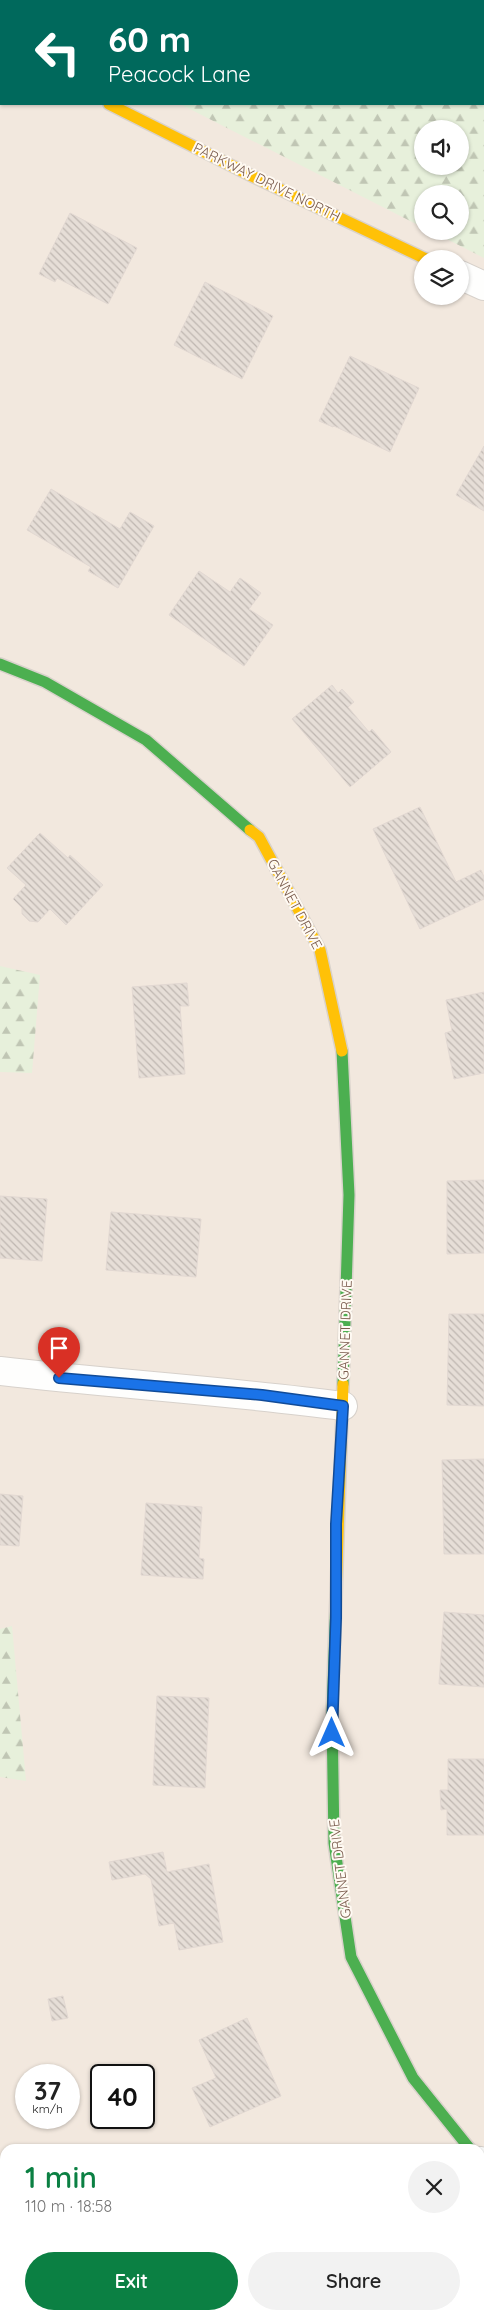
<!DOCTYPE html>
<html lang="en">
<head>
<meta charset="utf-8">
<style>
	:root { --surface:#fff; --page:#f2f2f2; --text:#222; --muted:#767676; --accent:#0b8043 }
	body { margin:0; font-family:Quicksand,sans-serif; background:var(--page); color:var(--text); height:100vh; display:flex; flex-direction:column; font-size:19px; white-space:nowrap }
	* { box-sizing:border-box; margin:0 }
	p { font-size:16px; color:var(--muted) }
	.icon { flex:none; width:28px; height:28px; fill:none; stroke:currentColor; stroke-width:2; stroke-linecap:round; stroke-linejoin:round }
	.map { position:relative; flex:1; overflow:hidden }
	.details { position:absolute; left:0px; top:2144px; width:485px; height:176px; display:flex; flex-direction:column; background:var(--surface); border-radius:15px 15px 0 0; box-shadow:0 1px 4px #0004 }
	.details>* { flex:none }
	.top-card { position:absolute; left:0px; top:0px; width:485px; height:105px; box-shadow:0 1px 4px #0004; background:#00695c; color:#fff; overflow:hidden }
	.buttons { position:absolute; left:414px; top:120px; display:grid; gap:10px }
	.buttons a { display:grid; place-items:center; width:55px; height:55px; border-radius:50%; background:var(--surface); box-shadow:0 1px 4px #0004; font-size:25px }
	.speed { position:absolute; left:15px; top:2064px; display:flex; gap:10px; font-size:25px; font-weight:700; text-align:center }
	.speed>* { display:grid; place-content:center; width:65px; height:65px; border-radius:50%; background:var(--surface); box-shadow:0 1px 4px #0004; line-height:1 }
	.speed small { font-size:12px; font-weight:400 }
	.speed .limit { border:2px solid #111; border-radius:8px; background:#fff; color:#111 }
	.pin { position:absolute; display:grid; place-items:center; width:42px; height:42px; color:#fff; margin:-51px -21px; border-radius:50% 50% 50% 0; rotate:-45deg; box-shadow:0 0 5px #0007 }
	.pin .icon { rotate:45deg }
	.me { position:absolute; width:55px; margin:-28px; rotate:0deg; stroke-linejoin:round; filter:drop-shadow(0 0 4px #0008) }
	.turn { display:flex; align-items:center; gap:18px; height:105px; padding:0 25px; font-size:22px }
	.turn .icon { width:65px; height:65px; stroke-width:2.5 }
	.turn b { display:block; font-size:35px; line-height:42px }
	.round { display:grid; place-items:center; flex:none; width:52px; height:52px; border-radius:26px; background:var(--page) }
	.head { display:flex; align-items:center; justify-content:space-between; height:85px; padding:0 25px }
	h1 { font-size:30px; font-weight:600; line-height:38px; color:var(--accent) }
	.primary-button { display:flex; gap:10px; margin-top:auto; padding:10px 25px }
	.primary-button a { flex:1; height:58px; border-radius:30px; background:var(--accent); color:#fff; font-size:20px; font-weight:600; line-height:58px; text-align:center }
	.primary-button a+a { background:var(--page); color:var(--text) }
	.map>svg:first-child { display:block }
	.residential { fill:#f2e8de; fill-rule:evenodd }
	.forest { fill:url(#forest-firs); fill-rule:evenodd }
	.building { fill:url(#building-back-hatch); stroke:#e2d8d2 }
	.lines { fill:none; stroke-linecap:round; stroke-linejoin:round }
	.street-casing { stroke:#d7d1cb; stroke-width:30 }
	.fast-casing { stroke:#d9d2cb; stroke-width:14 }
	.slow-casing { stroke:#d9d2cb; stroke-width:14 }
	.jam-casing { stroke:#d9d2cb; stroke-width:14 }
	.street { stroke:#fefefd; stroke-width:28 }
	.fast { stroke:#4caf50; stroke-width:11 }
	.slow { stroke:#ffc107; stroke-width:11 }
	.jam { stroke:#c62828; stroke-width:11 }
	.route-casing { stroke:#114b97; stroke-width:12 }
	.route { stroke:#1a73e8; stroke-width:9 }
	.labels { text-anchor:middle; dominant-baseline:central; stroke-width:4; stroke-linejoin:round; paint-order:stroke }
	.street-label { font-size:14px; fill:#7a5c4d; stroke:#fffaf3 }
</style>
</head>
<body>
<div class="map">
<svg width="484" height="2319" viewBox="0 0 484 2319">
	<defs>
		<pattern id="forest-firs" width="22" height="20" patternUnits="userSpaceOnUse" patternTransform="scale(1.25)"><rect width="22" height="20" fill="#e7f0db"/><path d="M5 1l3.5 6h-7zM16 11l3.5 6h-7z" fill="#c0c6b4"/></pattern>
		<pattern id="building-back-hatch" width="6" height="6" patternUnits="userSpaceOnUse" patternTransform="scale(1.25)"><rect width="6" height="6" fill="#e6ded7"/><path d="M-1 5l2 2M0 0l6 6M5-1l2 2" fill="none" stroke="#bfb7b1"/></pattern>
	</defs>
	<rect width="100%" height="100%" fill="#f9f5f0"/>
	<path class="residential" d="M0,0H98L1,1V104H298L484,200V2319H0ZM422,194H460V231H422ZM422,259H460V296H422ZM26,2075H69V2118H26ZM101,2075H144V2118H101ZM5,2149H480V2315H5Z"/>
	<g class="forest">
		<polygon points="0,0 356,0 359,1 1,1 1,13"/>
		<path d="M484,63V258L431,231H460V194H422V227L180,104H484ZM422,129H460V166H422Z"/>
		<polygon points="0,966 40,975 32,1073 0,1072"/>
		<polygon points="12,1626 26,1781 0,1777 0,1629"/>
	</g>
	<g class="building">
		<polygon points="70,213 137,248 108,304 57,278 55,282 39,274"/>
		<polygon points="205,282 273,316 242,379 174,345"/>
		<polygon points="350,356 419,388 390,452 334,426 333,427 319,421"/>
		<polygon points="484,446 484,511 456,495"/>
		<polygon points="51,489 120,529 130,512 154,526 118,588 88,571 91,567 27,530"/>
		<polygon points="199,571 230,592 240,578 261,593 249,609 273,625 244,666 169,615"/>
		<polygon points="332,685 338,693 342,689 354,702 348,707 369,732 372,729 391,752 350,787 292,719"/>
		<polygon points="420,807 456,882 481,870 484,877 484,899 420,929 373,829"/>
		<polygon points="40,833 68,858 70,855 103,885 66,925 50,909 38,922 29,921 22,914 22,908 13,899 26,885 7,868"/>
		<polygon points="187,983 189,1006 180,1006 185,1074 139,1078 132,987"/>
		<polygon points="484,992 484,1073 454,1079 445,1033 452,1031 446,1000"/>
		<polygon points="484,1180 484,1253 447,1254 447,1181"/>
		<polygon points="0,1196 47,1199 42,1261 0,1258"/>
		<polygon points="111,1212 201,1219 196,1277 106,1270"/>
		<polygon points="449,1314 484,1314 484,1406 447,1405"/>
		<polygon points="484,1459 484,1554 444,1554 442,1460"/>
		<polygon points="0,1494 23,1496 19,1546 0,1545"/>
		<polygon points="146,1503 202,1507 199,1558 204,1559 203,1579 141,1575"/>
		<polygon points="444,1612 484,1615 484,1687 439,1684"/>
		<polygon points="157,1696 209,1698 205,1788 153,1785"/>
		<polygon points="448,1759 484,1759 484,1835 447,1835 447,1809 441,1810 440,1790 448,1790"/>
		<polygon points="163,1852 167,1872 209,1864 223,1942 179,1950 174,1923 159,1926 151,1879 145,1874 112,1880 109,1862"/>
		<polygon points="63,1996 68,2018 52,2021 48,1999"/>
		<polygon points="247,2018 281,2096 210,2127 192,2088 216,2078 199,2040"/>
	</g>
	<g class="lines">
		<g class="street-casing">
			<g id="street">
				<polyline points="0,49 1,49"/>
				<polyline points="460,275 484,286"/>
				<path d="M0,1371C114,1384 229,1391 343,1406"/>
				<polyline points="480,2161 484,2166"/>
				<polyline points="480,2234 484,2228"/>
				<polyline points="424,2319 427,2315"/>
			</g>
		</g>
		<g class="fast-casing">
			<g id="fast">
				<polyline points="0,664 45,682 146,740 250,830"/>
				<polyline points="342,1051 349,1195 343,1384"/>
				<polyline points="336,1597 332,1715 334,1843 351,1957 413,2078 470,2149"/>
			</g>
		</g>
		<g class="slow-casing">
			<g id="slow">
				<polyline points="109,104 252,176 426,259"/>
				<polyline points="250,830 259,837 320,950 342,1051"/>
				<polyline points="336,1597 343,1384"/>
			</g>
		</g>
		<g class="jam-casing">
			<polyline id="jam" points="479,0 481,1"/>
		</g>
		<use href="#street" class="street"/>
		<use href="#fast" class="fast"/>
		<use href="#slow" class="slow"/>
		<use href="#jam" class="jam"/>
	</g>
	<g class="lines">
		<g class="route-casing">
			<polyline id="route" points="59,1378 262,1395 343,1406 336,1524 336,1618 332,1733"/>
		</g>
		<use href="#route" class="route"/>
	</g>
	<g class="labels">
		<g class="street-label">
			<text transform="translate(267 182) rotate(26)">PARKWAY DRIVE NORTH</text>
			<text transform="translate(295 904) rotate(62)">GANNET DRIVE</text>
			<text transform="translate(345 1330) rotate(-88)">GANNET DRIVE</text>
			<text transform="translate(340 1869) rotate(-97)">GANNET DRIVE</text>
		</g>
	</g>
</svg>
<div class="buttons">
<a><svg class="icon" aria-label="sound" viewBox="0 0 24 24"><path d="M4 9h4l5-4v14l-5-4H4zM17 9q2 3 0 6"/></svg></a>
<a><svg class="icon" aria-label="search" viewBox="0 0 24 24"><circle cx="10" cy="10" r="6"/><path d="M15 15l6 6"/></svg></a>
<a><svg class="icon" aria-label="layers" viewBox="0 0 24 24"><path d="M12 4l9 5-9 5-9-5zM3 14l9 5 9-5"/></svg></a>
</div>
<div class="speed"><div>37<small>km/h</small></div><div class="limit">40</div></div>
<div class="pin" style="left:59px;top:1378px;background:#d93025"><svg class="icon" aria-label="arrive" viewBox="0 0 24 24"><path d="M6 21V4h12l-3 4 3 4H6"/></svg></div>
<svg class="me" style="left:332px;top:1733px" viewBox="-20 -20 40 40"><path d="M0-17L14 15 0 8-14 15z" fill="#1a73e8" stroke="#fff" stroke-width="4"/></svg>
<div class="top-card">
<div class="turn"><svg class="icon" aria-label="left" viewBox="0 0 24 24"><path d="M17 20v-9H6M10 6l-5 5 5 5"/></svg><div><b>60 m</b>Peacock Lane</div></div>
</div>
<section class="details">
<div class="head"><div><h1>1 min</h1><p>110 m · 18:58</p></div><a class="round"><svg class="icon" aria-label="close" viewBox="0 0 24 24"><path d="M6 6l12 12M18 6L6 18"/></svg></a></div>
<div class="primary-button"><a>Exit</a><a>Share</a></div>
</section>
</div>
</body>
</html>
